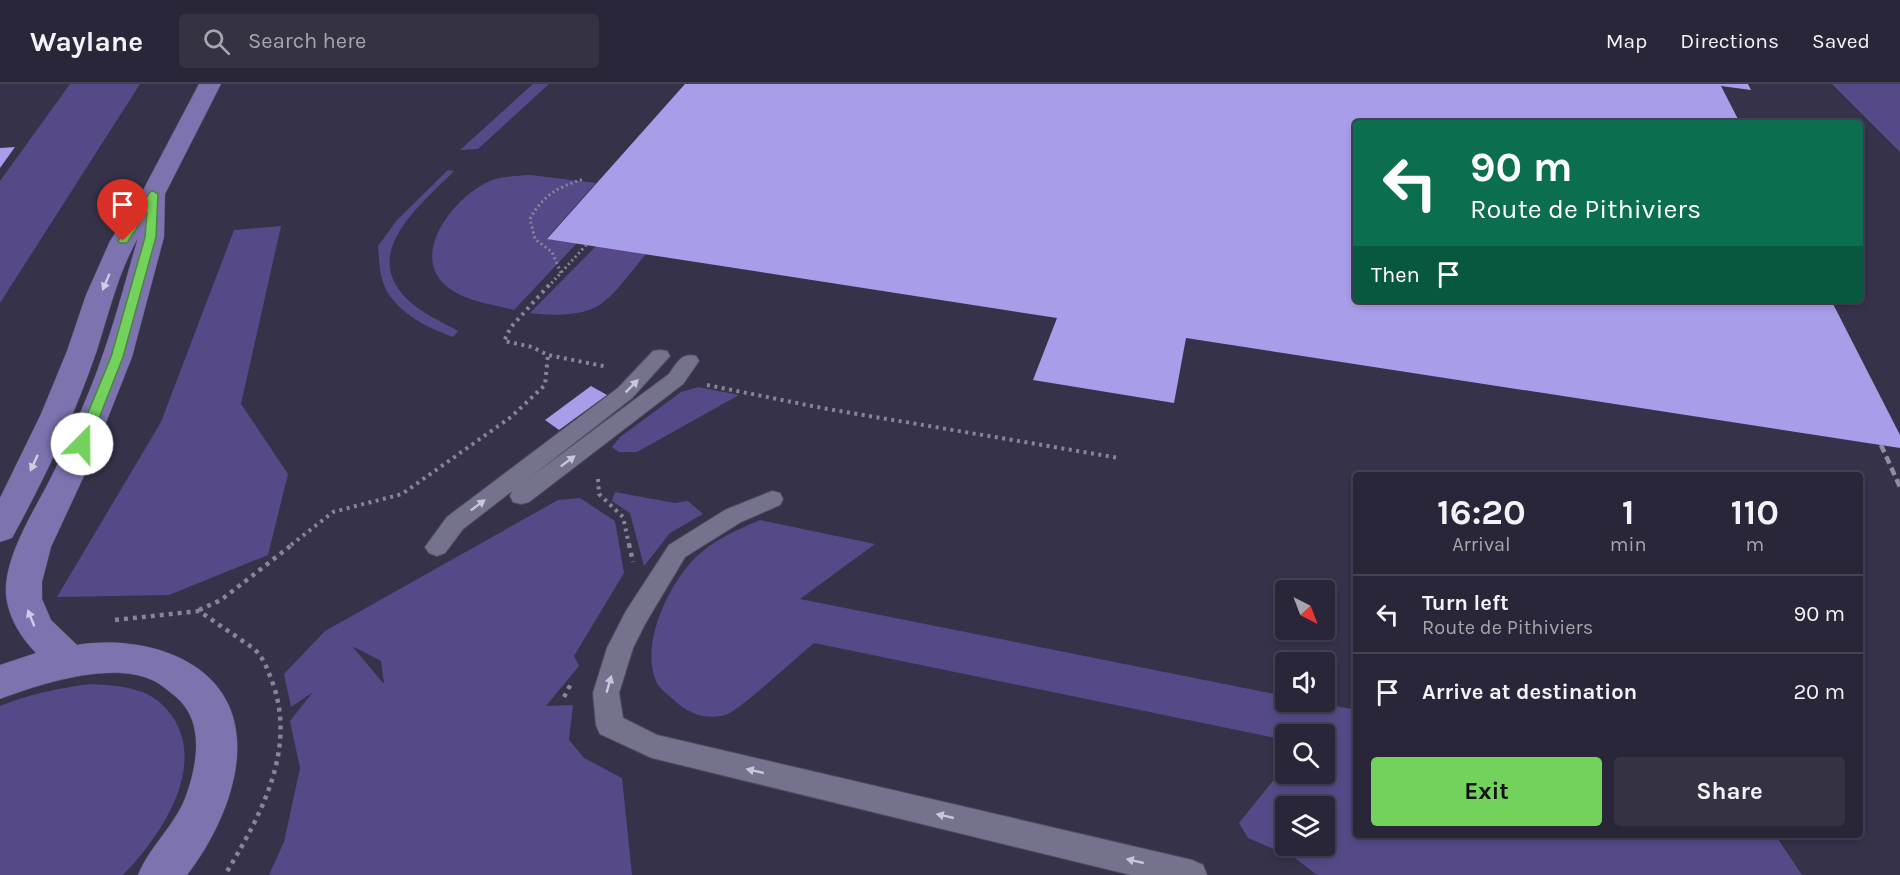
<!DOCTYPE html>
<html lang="en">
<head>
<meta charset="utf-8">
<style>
	:root { --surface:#282638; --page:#343243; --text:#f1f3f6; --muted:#a5a5ae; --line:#444353; --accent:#73d25c }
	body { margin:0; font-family:Karla,sans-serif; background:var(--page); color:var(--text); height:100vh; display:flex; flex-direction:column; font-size:22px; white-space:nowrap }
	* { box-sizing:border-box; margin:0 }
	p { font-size:20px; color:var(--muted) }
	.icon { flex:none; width:33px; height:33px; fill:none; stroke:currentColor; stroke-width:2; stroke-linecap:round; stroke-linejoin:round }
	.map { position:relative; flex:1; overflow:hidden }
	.sheet { position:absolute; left:1353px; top:388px; width:510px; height:366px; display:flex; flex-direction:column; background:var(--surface); border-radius:6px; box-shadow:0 3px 9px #0003,0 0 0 2px var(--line) }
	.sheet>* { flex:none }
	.top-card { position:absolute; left:1353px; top:36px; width:510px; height:183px; border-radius:6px; box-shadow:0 3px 9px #0003,0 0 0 2px var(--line); background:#0b6e4f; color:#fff; overflow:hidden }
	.needle { width:39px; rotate:138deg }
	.tools { position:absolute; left:1275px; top:496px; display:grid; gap:12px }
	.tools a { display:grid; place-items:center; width:60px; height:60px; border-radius:6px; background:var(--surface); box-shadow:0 3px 9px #0003,0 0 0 2px var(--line); font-size:30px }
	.pin { position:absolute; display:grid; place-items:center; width:51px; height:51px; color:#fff; margin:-62px -26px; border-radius:50% 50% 50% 0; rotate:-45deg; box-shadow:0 0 6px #0007 }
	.pin .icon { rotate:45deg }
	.me { position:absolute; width:66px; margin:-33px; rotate:22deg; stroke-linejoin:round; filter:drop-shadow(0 0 4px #0008) }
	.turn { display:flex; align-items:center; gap:21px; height:126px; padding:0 18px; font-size:27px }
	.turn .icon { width:78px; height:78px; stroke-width:2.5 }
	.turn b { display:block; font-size:42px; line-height:51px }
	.then { display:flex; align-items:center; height:57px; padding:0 18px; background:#0003; gap:12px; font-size:22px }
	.eta { display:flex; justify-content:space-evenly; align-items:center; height:102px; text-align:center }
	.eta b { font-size:36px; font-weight:700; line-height:42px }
	.primary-button { display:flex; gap:12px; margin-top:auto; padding:12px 18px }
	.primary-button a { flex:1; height:69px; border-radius:6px; background:var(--accent); color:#111; font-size:24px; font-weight:700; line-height:69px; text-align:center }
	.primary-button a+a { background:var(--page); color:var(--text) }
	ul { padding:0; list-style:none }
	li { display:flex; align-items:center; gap:18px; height:78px; padding:0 18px; border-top:2px solid var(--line) }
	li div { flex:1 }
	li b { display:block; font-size:22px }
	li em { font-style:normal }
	header { display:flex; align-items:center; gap:36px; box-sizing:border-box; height:84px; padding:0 30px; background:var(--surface); border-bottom:2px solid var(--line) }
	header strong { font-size:28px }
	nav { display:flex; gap:33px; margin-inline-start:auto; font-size:21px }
	.search { width:420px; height:54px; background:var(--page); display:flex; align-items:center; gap:15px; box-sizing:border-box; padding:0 21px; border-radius:6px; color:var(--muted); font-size:22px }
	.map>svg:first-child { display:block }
	.green { fill:#554a87; fill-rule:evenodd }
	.building { fill:#a79de9 }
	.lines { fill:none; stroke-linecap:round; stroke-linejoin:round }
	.service-casing { stroke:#514d62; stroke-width:2 }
	.primary-casing { stroke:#514d62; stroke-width:1 }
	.path-far2 { stroke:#878599; stroke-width:3; stroke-dasharray:2 3; stroke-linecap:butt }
	.path-far1 { stroke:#878599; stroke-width:4; stroke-dasharray:3 4.5; stroke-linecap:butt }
	.path { stroke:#878599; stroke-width:4.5; stroke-dasharray:4 5; stroke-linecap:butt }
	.service { fill:#75728e; fill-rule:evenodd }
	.primary { fill:#7d74af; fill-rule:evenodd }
	.rail { stroke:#918ea2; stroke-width:4.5; stroke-dasharray:8 4.5; stroke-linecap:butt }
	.oneway { fill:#cfcce5 }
	.oneway2 { fill:#c8c6d9 }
	.route { fill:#73d25c; stroke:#4b883c; stroke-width:1.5 }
</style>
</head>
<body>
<header>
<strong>Waylane</strong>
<div class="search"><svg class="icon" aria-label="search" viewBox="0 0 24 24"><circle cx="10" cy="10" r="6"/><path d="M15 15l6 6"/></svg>Search here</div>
<nav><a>Map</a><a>Directions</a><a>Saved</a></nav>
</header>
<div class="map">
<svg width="1900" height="791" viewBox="0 0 1900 791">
	<rect width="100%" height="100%" fill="#35324a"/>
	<g class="green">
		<polygon points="70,0 140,0 0,219 0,97"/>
		<polygon points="533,0 549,0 478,65 460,66"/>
		<polygon points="1832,0 1900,0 1900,68"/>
		<path d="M448,86L454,87C422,120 359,168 407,215C421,229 442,238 458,247L453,253C425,243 390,225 382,195C379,185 379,172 378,162L397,136Z"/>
		<path d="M530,91L596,99L547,154L578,158L514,226C495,221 471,218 453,207C404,177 452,113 490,97C502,92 517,92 530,91Z"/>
		<polygon points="281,142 241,320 288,390 268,471 169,511 57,513 161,338 234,146"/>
		<path d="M597,161L646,170C633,185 621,203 606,216C588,233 553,232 530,229Z"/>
		<polygon points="698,303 739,311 637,368 619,368 612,363 620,353 681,308"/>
		<polygon points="615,408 675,419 688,417 703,430 670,449 644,482 630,429 612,417"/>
		<path d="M580,414L615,437L624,489L574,572L579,582L546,622L573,621L569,656L584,674L622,694L632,791H269L284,758L300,684L290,637L313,608L291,623L284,590L325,547L558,416ZM352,562L381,577L384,599H383Z"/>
		<path d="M760,436L875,460L800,515L1285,612L1286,618H1315L1356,626V752H1776L1802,791H1317L1295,774L1248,754L1239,739L1285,682L1286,690H1324V651H1286L1285,656L814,559C799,571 738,628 725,631C706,636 689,630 675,617C669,611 659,605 656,597C640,560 669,499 696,473C715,455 737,446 760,436ZM1286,723H1324V762H1286Z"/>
		<path d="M91,600C109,601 127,602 145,609C156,614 166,623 172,632C208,684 159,754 123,791H0V622C30,610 59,604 91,600Z"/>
	</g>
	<g class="building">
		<polygon points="685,0 1748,0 1751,6 1721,2 1740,39 1356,39 1356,216 1831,216 1900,351 1900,364 1186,254 1174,319 1033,296 1057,234 547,155"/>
		<polygon points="15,63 0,84 0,64"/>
		<polygon points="591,302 607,311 559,346 545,336"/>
	</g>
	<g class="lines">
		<g class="service-casing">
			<g id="service">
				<path d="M660,266L667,267L670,272L632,314L528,395L669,290C677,279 681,268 696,272L699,277L683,300L529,418L521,420L513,418L510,412L512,407L463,445L445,469L437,472L429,469L425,463L447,433L618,304L653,267Z"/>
				<polygon points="772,407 780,409 783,415 780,421 741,438 685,473 645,540 633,564 619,609 623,634 657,651 1192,776 1203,781 1207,791 1131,791 652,674 600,650 596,641 593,609 607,564 626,527 669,461 725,426"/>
			</g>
		</g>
		<g class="primary-casing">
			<path id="primary" d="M199,0H221L165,110L164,153L132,273L90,379L51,463L42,498V515L51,536L77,561C144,550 233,576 237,656C240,702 215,755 187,791H138C150,761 177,740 187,709C199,674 204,632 171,609C165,604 159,599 152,596C111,577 40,600 0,615V581L36,569C19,552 4,526 6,501C9,461 42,415 58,379C73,344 90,309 102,273C116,234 126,194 138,154C118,189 109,229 97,266C75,331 45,394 12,454L0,458V414L41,330L67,267L86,211L110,157L141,110Z"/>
		</g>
		<g class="path-far2">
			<path d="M561,189L552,168L535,155L530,135C543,111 558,103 584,95"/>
			<polyline points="548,203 588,159"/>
		</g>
		<g class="path-far1">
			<polyline points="549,201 511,243 504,257 532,263 548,271 608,283"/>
			<polyline points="707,301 822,324 1119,374"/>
			<polyline points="598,395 599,410 623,433 629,461"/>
			<polyline points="291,461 333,428 402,410 511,333 545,301 548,271"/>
		</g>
		<g class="path">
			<polyline points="629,460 633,478"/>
			<polyline points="199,526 221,516 293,460"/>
			<path d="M115,536L199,527L253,564C264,573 268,587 273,600C297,668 259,734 225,791"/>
			<polyline points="564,613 572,598"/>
		</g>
		<use href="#service" class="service"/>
		<use href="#primary" class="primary"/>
		<polyline class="rail" points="1881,361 1900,403"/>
	</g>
	<defs><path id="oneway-solid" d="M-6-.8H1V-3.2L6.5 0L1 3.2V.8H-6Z" transform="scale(1.5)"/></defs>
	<g class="oneway">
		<use href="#oneway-solid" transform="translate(106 198) rotate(113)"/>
		<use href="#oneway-solid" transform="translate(34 379) rotate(115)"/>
		<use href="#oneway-solid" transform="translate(31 534) rotate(-112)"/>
	</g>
	<g class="oneway2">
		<use href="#oneway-solid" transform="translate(632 302) rotate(-45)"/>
		<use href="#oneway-solid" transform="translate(568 377) rotate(-37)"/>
		<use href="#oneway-solid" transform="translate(478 421) rotate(-37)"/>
		<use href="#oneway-solid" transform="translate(609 600) rotate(-74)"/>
		<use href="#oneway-solid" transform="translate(755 687) rotate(-167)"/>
		<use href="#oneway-solid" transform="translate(945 732) rotate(-167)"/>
		<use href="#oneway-solid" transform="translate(1135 777) rotate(-167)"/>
	</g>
	<polygon class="route" points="153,107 158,110 156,153 123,273 89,360 82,365 75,360 111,273 145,153 147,128 127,159 120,159 118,157 150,108"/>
</svg>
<div class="tools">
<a><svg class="needle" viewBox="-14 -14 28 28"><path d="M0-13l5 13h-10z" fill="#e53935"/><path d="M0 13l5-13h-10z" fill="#a5a5ae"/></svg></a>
<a><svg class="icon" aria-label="sound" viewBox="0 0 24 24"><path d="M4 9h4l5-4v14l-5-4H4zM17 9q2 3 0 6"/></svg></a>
<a><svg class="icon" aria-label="search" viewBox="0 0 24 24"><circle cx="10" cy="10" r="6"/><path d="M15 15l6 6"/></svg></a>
<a><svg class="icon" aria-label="layers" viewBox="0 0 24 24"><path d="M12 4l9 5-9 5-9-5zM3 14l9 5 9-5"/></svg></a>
</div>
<div class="pin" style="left:123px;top:157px;background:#d93025"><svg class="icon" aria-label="arrive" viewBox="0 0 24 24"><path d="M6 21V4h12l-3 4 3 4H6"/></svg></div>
<svg class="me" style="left:82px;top:360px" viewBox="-20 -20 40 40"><circle r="19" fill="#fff"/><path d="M0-13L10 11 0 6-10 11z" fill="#73d25c"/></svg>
<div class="top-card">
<div class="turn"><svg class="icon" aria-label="left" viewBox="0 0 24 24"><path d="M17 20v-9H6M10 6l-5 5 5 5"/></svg><div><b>90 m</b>Route de Pithiviers</div></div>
<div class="then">Then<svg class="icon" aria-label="arrive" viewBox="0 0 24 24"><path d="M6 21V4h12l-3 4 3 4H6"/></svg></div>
</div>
<section class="sheet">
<div class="eta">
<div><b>16:20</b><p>Arrival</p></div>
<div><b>1</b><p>min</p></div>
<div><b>110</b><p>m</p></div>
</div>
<ul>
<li><svg class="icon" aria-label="left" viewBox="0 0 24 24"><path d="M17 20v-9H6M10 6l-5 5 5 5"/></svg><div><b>Turn left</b><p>Route de Pithiviers</p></div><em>90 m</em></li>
<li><svg class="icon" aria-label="arrive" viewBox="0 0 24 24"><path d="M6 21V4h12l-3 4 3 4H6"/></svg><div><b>Arrive at destination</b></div><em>20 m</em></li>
</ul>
<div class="primary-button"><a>Exit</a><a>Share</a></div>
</section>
</div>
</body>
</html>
